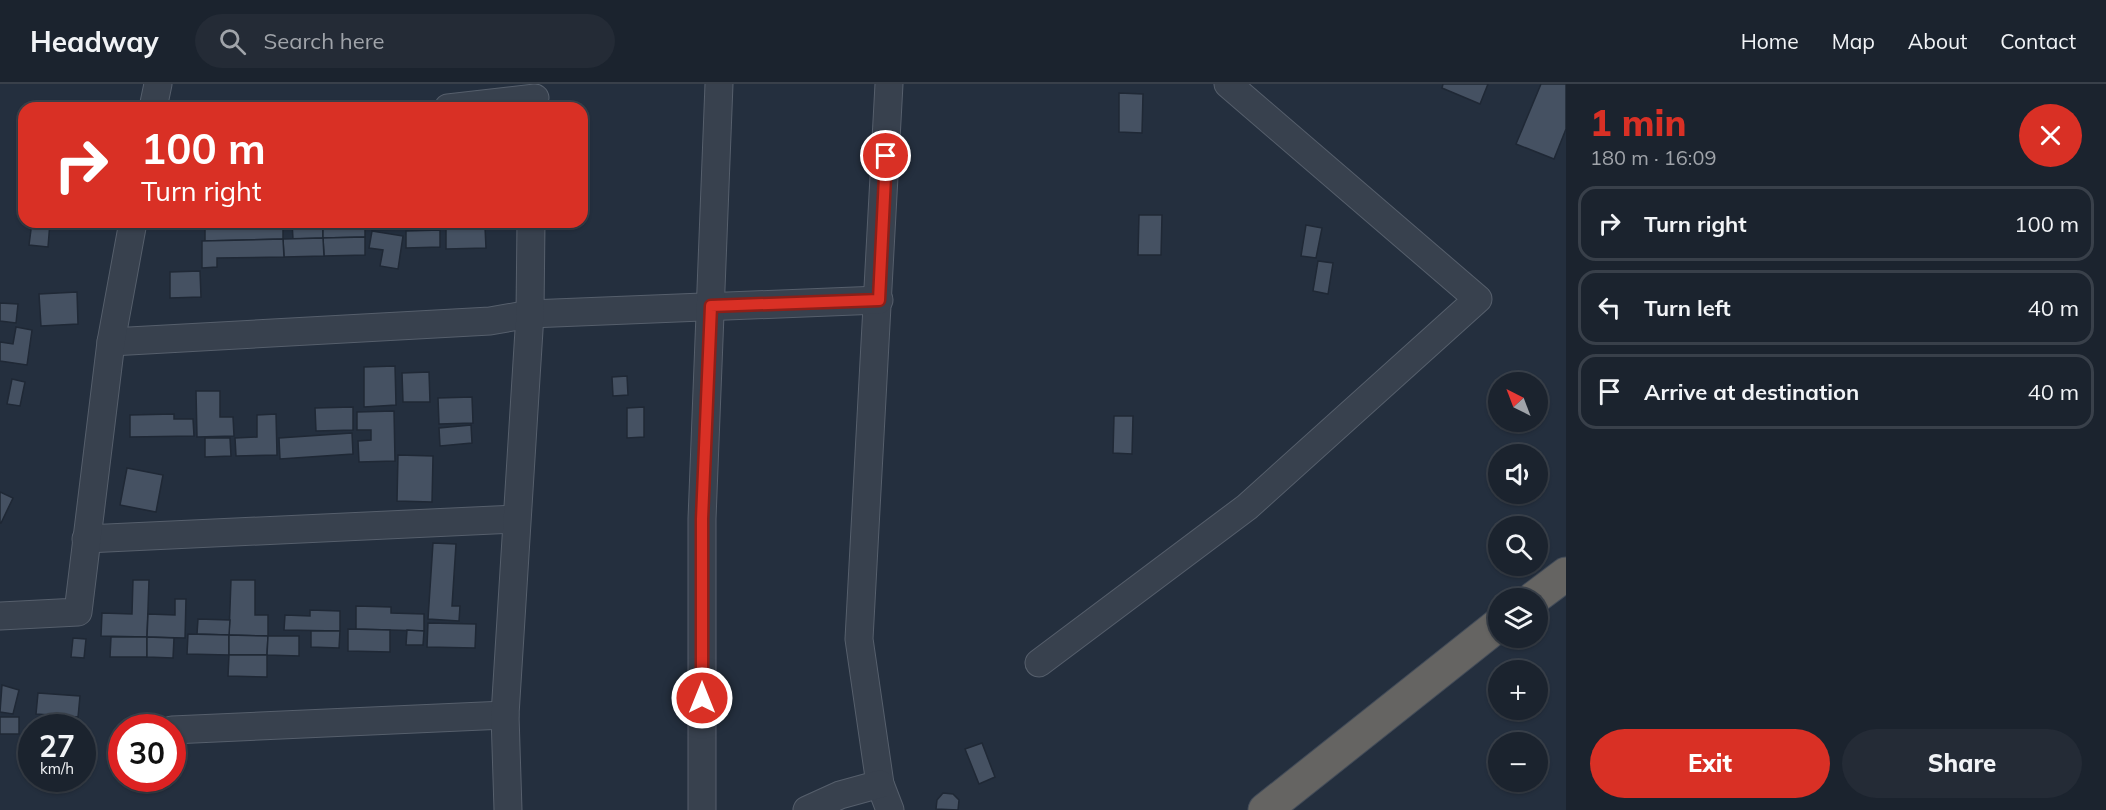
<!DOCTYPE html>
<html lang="en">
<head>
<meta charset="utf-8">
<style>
	:root { --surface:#1b232e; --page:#242b36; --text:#f1f3f6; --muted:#a0a4aa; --line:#39404a; --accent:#d93025 }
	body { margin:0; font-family:Mulish,sans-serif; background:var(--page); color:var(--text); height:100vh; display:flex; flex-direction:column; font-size:22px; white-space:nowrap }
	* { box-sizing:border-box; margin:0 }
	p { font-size:20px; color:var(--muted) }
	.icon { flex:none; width:33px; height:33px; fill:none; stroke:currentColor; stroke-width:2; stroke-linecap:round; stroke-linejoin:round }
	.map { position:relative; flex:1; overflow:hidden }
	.panel { display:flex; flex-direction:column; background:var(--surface); width:540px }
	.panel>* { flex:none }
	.top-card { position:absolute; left:18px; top:18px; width:570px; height:126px; border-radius:18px; box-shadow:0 2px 4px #0004,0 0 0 2px var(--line); background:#d93025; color:#fff; overflow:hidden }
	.needle { width:39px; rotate:318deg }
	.controls { position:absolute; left:1488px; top:288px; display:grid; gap:12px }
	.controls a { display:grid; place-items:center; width:60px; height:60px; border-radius:50%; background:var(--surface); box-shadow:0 2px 4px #0004,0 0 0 2px var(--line); font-size:30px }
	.speed { position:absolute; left:18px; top:630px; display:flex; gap:12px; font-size:30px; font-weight:700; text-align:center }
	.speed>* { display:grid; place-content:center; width:78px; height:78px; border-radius:50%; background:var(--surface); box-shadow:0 2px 4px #0004,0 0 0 2px var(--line); line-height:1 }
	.speed small { font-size:15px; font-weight:400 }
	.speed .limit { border:9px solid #d22; background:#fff; color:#111 }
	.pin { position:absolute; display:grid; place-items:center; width:51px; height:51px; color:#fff; margin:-26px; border:3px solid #fff; border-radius:50%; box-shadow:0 2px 6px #0007 }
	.me { position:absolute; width:66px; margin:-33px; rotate:0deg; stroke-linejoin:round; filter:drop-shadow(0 0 4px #0008) }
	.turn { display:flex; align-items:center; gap:21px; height:126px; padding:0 24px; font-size:27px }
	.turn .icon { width:78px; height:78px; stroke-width:2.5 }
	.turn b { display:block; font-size:42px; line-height:51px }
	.round { display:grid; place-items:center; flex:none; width:63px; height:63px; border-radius:32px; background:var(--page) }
	.overview { display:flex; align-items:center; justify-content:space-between; height:102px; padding:0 24px }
	h1 { font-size:36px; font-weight:800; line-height:45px; color:var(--accent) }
	.cta { display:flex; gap:12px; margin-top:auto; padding:12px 24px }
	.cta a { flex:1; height:69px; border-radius:36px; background:var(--accent); color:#fff; font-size:24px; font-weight:800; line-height:69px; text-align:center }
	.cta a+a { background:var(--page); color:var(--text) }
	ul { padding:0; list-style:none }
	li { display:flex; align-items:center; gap:18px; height:75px; margin:0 12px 9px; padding:0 12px; border:3px solid var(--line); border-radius:18px }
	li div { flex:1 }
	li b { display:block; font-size:22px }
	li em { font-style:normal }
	header { display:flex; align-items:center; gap:36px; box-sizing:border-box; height:84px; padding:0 30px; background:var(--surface); border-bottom:2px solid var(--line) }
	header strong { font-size:28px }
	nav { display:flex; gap:33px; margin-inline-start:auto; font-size:21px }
	.search { width:420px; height:54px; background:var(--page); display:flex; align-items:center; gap:15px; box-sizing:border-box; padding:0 21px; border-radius:33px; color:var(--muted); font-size:22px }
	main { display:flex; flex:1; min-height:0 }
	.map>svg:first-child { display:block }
	.building { fill:#455162; stroke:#1f2835; stroke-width:1.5 }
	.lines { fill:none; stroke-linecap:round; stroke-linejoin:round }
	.minor-casing { stroke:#565f6c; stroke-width:29 }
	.trunk-casing { stroke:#434c59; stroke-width:35 }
	.minor { stroke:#38414e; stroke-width:27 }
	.trunk { stroke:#656462; stroke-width:33 }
	.route-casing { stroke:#8d1f18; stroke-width:15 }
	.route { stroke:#d93025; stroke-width:10 }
</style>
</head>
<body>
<header>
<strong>Headway</strong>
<div class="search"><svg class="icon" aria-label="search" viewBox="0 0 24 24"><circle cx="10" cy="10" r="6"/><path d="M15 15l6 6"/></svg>Search here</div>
<nav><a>Home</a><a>Map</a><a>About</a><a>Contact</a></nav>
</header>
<main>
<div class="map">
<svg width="1566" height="726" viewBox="0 0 1566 726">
	<rect width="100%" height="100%" fill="#242f3e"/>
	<g class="building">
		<polygon points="1443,0 1488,0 1480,20 1442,4"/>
		<polygon points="1541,0 1566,0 1566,45 1554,75 1516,60"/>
		<polygon points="1119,9 1143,10 1142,49 1119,48"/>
		<polygon points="1139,131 1162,131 1161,171 1138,171"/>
		<polygon points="32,138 50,138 48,163 29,161"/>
		<polygon points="205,138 283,138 283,155 205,157"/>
		<polygon points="292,138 323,138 323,154 293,155"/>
		<polygon points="323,138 365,138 365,153 323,154"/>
		<polygon points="372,138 402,138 402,145 372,146"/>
		<polygon points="404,138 443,138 443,142 404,143"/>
		<polygon points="446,138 485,138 485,143 446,144"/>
		<polygon points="1306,141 1322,144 1316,174 1301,172"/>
		<polygon points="485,143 486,164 446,165 446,144"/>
		<polygon points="440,146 440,163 406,164 406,147"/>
		<polygon points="372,147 403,152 398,185 380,182 383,166 369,164"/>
		<polygon points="365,153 365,171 324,172 323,154"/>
		<polygon points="323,154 324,172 284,173 283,155"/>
		<polygon points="283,155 284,173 217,174 217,183 202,184 202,157"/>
		<polygon points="1318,177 1333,179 1328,210 1313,207"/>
		<polygon points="200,187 201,213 170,214 170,188"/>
		<polygon points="77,208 78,240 41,242 39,210"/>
		<polygon points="0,219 18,220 16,239 0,237"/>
		<polygon points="16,243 32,246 27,281 0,277 0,258 13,260"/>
		<polygon points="395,282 396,321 364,323 364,283"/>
		<polygon points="429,288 430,318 403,318 402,289"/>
		<polygon points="627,292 628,311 613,312 612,293"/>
		<polygon points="12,295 25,298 20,322 7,320"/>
		<polygon points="196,307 220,307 220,333 233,333 234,352 197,353"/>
		<polygon points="472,313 473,339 439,340 438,314"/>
		<polygon points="353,323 353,346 316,347 315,324"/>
		<polygon points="644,323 644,353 627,354 627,324"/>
		<polygon points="394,327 395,377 359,378 358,357 371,356 371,346 357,346 357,328"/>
		<polygon points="174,330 174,335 193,335 194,352 130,353 130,331"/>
		<polygon points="276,330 277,371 236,372 235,354 257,353 257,331"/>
		<polygon points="1114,332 1133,332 1132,370 1113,369"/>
		<polygon points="471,341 472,359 440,362 439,344"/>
		<polygon points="352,349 353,370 280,375 279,354"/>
		<polygon points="205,354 230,354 231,372 205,373"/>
		<polygon points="398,371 433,372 432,418 397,417"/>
		<polygon points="127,384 163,391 156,428 120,421"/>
		<polygon points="0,408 13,414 1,439 0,439"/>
		<polygon points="433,459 456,460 452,522 460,522 459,537 428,535"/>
		<polygon points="133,496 149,496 147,553 101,552 102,529 132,530"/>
		<polygon points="231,496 255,496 255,531 268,531 268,552 229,551"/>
		<polygon points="175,515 186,515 185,554 147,553 148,530 175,531"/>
		<polygon points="356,522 391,523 391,529 424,530 424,547 356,545"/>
		<polygon points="310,526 340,527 340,547 284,546 285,531 310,532"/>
		<polygon points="198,535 230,536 229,551 197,550"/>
		<polygon points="428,539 476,540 475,564 427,563"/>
		<polygon points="348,545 390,546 390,568 348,567"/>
		<polygon points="407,546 424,547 423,561 406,561"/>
		<polygon points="311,547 340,547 339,564 311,563"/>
		<polygon points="188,550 229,551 229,571 187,570"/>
		<polygon points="229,551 268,552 267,571 229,571"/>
		<polygon points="268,552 299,552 299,572 267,571"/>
		<polygon points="111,553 147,553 147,573 110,573"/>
		<polygon points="147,553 174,554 173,574 147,573"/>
		<polygon points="73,554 86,555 84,574 71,573"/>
		<polygon points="229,571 267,571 267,593 228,592"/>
		<polygon points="2,601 19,606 13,630 0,628"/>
		<polygon points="38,609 80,612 78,633 36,630"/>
		<rect x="0" y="633" width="19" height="17"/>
		<polygon points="36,635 80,638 79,644 35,644"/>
		<polygon points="982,659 995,693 979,700 965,665"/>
		<polygon points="82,663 90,663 88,681 82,681"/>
		<polygon points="943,709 953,710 959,716 958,726 936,725 937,716"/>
	</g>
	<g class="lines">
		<g class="minor-casing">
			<g id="minor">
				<polyline points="889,0 859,555 880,700 890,726"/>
				<polyline points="153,24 158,0"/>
				<polyline points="448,24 535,14"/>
				<polyline points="111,258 490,237 530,230 879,216"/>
				<polyline points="86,455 516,435"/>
				<polyline points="0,532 78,528 111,258 133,138"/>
				<polyline points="1039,579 1247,423 1478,215 1228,0"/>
				<polyline points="172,646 505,631"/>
				<polyline points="508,726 505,631 530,230 531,138"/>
				<polyline points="702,726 702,435 719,0"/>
				<polyline points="807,726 840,711 880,700"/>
			</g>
		</g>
		<g class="trunk-casing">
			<g id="trunk">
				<polyline points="1534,514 1566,490"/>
				<polyline points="1265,726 1498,541"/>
			</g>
		</g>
		<use href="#minor" class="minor"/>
		<use href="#trunk" class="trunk"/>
	</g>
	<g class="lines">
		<g class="route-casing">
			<polyline id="route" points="702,614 702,435 711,222 879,216 886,72"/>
		</g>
		<use href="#route" class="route"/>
	</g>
</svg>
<div class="controls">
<a><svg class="needle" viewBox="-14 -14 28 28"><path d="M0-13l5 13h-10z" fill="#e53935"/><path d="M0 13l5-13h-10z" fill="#a0a4aa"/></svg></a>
<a><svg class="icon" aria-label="sound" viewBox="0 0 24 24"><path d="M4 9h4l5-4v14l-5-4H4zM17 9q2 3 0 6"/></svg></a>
<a><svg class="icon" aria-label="search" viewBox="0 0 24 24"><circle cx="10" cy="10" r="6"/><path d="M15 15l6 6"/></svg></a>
<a><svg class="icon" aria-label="layers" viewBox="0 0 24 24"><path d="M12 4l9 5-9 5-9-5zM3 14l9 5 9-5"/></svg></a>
<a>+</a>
<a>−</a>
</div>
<div class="speed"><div>27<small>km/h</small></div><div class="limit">30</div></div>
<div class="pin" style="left:886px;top:72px;background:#d93025"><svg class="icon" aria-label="arrive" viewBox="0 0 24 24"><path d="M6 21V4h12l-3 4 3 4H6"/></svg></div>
<svg class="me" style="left:702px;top:614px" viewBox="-20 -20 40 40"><circle r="17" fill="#d93025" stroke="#fff" stroke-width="3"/><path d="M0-11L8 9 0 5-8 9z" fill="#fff"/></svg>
<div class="top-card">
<div class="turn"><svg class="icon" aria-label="right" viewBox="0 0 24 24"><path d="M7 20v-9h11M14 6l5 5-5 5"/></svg><div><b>100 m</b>Turn right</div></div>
</div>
</div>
<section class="panel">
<div class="overview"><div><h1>1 min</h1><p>180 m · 16:09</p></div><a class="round" style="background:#d93025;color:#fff"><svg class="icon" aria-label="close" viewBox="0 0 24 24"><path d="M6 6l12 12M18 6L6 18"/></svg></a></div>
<ul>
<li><svg class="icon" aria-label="right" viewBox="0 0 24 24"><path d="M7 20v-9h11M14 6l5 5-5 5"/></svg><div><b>Turn right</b></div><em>100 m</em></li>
<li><svg class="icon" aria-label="left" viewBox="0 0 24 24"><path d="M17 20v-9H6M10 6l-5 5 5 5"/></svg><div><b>Turn left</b></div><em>40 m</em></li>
<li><svg class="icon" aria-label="arrive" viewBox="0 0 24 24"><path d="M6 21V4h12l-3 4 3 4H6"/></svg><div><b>Arrive at destination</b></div><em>40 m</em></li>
</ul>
<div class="cta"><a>Exit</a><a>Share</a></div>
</section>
</main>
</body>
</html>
